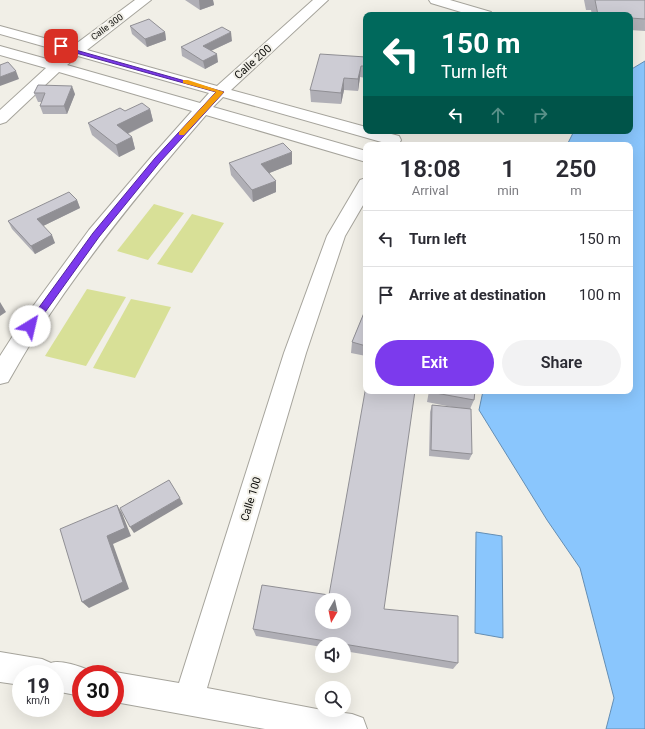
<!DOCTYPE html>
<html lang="en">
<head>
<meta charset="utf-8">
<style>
	:root { --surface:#fff; --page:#f2f2f3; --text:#2b2b33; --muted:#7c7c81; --line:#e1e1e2; --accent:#7c3aed }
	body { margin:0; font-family:Roboto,sans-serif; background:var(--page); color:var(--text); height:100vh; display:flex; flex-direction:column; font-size:15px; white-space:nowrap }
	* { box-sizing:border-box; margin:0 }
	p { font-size:13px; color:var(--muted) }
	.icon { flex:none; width:22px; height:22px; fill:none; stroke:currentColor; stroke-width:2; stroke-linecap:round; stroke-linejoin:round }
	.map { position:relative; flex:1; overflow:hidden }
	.panel { position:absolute; left:363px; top:142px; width:270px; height:252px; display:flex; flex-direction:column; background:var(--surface); border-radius:8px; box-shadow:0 4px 16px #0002 }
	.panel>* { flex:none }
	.guide { position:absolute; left:363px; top:12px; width:270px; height:122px; border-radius:8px; box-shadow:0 4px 16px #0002; background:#00695c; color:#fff; overflow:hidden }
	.needle { width:26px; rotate:189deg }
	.fabs { position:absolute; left:315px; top:593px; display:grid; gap:8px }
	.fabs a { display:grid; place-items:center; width:36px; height:36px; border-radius:50%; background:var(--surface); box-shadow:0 4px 16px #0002; font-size:20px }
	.speed { position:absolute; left:12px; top:665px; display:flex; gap:8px; font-size:20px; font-weight:700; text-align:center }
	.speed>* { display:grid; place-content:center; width:52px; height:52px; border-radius:50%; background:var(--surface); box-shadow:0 4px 16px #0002; line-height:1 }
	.speed small { font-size:10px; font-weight:400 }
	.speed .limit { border:6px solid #d22; background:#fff; color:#111 }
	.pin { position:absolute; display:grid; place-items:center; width:34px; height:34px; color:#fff; margin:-17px; border-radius:8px; box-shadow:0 2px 6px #0006 }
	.me { position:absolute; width:44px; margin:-22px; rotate:36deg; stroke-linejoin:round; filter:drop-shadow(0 0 3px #0008) }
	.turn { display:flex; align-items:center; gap:14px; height:84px; padding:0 12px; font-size:18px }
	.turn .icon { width:52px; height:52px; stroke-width:2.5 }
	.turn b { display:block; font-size:28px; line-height:34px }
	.lanes { display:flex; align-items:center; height:38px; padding:0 12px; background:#0003; justify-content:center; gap:20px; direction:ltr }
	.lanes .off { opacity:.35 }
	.eta { display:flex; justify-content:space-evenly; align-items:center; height:68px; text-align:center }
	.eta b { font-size:24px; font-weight:600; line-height:28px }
	.button { display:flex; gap:8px; margin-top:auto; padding:8px 12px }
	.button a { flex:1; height:46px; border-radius:24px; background:var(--accent); color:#fff; font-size:16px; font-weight:600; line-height:46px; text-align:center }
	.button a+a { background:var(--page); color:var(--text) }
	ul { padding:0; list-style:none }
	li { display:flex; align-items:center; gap:12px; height:56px; padding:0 12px; border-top:1px solid var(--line) }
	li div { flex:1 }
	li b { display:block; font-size:15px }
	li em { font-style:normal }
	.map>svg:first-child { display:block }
	.green { fill:#d8e097 }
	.water { fill:#8ac6fd; stroke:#648eb4 }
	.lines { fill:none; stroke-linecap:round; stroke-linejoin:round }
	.minor-casing { stroke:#a6a49c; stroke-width:2 }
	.minor { fill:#fff; fill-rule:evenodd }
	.wall { fill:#b0afb6 }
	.shaded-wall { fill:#908f94 }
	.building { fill:#cdccd4; stroke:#908f94; fill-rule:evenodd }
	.route { fill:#7c3aed; stroke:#51269a }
	.slow { fill:#f59e0b }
	.labels { text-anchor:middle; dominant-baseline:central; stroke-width:4; stroke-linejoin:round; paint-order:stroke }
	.far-street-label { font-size:9px; fill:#0d0d0a; stroke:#f1efe7 }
	.street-label { font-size:11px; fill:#0d0d0a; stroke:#f1efe7 }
</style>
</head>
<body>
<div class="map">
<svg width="645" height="729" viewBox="0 0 645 729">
	<rect width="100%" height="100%" fill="#f1efe7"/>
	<g class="green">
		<polygon points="154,204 184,213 148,260 117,251"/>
		<polygon points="192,214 224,223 192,273 157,264"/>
		<polygon points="87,289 126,297 86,366 45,356"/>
		<polygon points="131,299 171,307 135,378 93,368"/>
	</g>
	<g class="water">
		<polygon points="645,61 645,729 606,729 614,698 580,568 547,520 479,410 483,391 630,391 630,145 567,145 574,131 630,131 630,70"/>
		<polygon points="476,532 502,536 503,638 475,633"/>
	</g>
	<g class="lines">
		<g class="minor-casing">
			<g id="minor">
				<path d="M135,0H151L87,50L217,86L313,0H328L231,90L366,127V131H380L399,136L401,140L399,144L392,145L223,97L213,107L366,151V162L206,115C146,184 88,255 38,332C27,348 18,365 8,382L0,384V356L23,320L89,230L152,156L192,111L59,72L6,122L0,124V110L46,68L0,55V46L54,61L64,52L0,34V26L73,46ZM78,56L209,93L200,103L67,65Z"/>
				<polygon points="429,0 450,0 491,12 493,15 471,15 431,3"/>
				<polygon points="366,178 366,200 345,236 306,353 207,688 322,710 352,714 363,718 367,729 265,729 115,702 115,674 111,674 115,672 179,683 284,353 327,236 360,180"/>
				<path d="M0,652L42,659L51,663C60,659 82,667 91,671L93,674H81V696L55,691V674H21V685L0,682Z"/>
			</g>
		</g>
		<use href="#minor" class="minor"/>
	</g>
	<g class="wall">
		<polygon points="185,0 213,0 214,5 200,10"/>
		<polygon points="584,0 645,0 645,31 630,30 630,15 592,15 591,10 586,10"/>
		<polygon points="130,26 165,32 166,40 147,47 132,34"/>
		<polygon points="232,41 211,51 218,62 205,69 182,56 181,47"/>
		<polygon points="366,57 366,78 360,77 358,91 344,90 341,104 311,102 310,90"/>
		<polygon points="34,93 75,94 67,114 43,114 40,106 42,102 38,102"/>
		<polygon points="150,109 153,121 128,134 132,137 135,149 119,157 92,135 88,123 125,111"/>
		<polygon points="229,163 292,164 269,173 276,192 253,202 231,175"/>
		<polygon points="77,200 80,208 43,226 55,243 35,254 12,229 8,221"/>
		<polygon points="366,308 366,356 351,353 352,342"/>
		<polygon points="429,391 475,391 474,400 470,409 472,454 469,460 429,456 430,412 432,405 457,408 427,402"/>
		<polygon points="384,609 458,663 453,669 344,651 344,644 322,644 322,647 256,636 253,629"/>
	</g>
	<g class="shaded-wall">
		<polygon points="199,0 213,0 214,5 200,10"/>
		<polygon points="165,32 166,40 147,47 145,39"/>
		<polygon points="231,32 232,41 204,54 203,46"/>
		<polygon points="217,54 218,62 205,69 203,61"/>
		<polygon points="361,66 360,77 358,91 358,79"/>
		<polygon points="16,71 19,79 0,86 0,77"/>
		<polygon points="344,78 344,90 341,104 341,93"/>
		<polygon points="72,86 75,94 67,114 64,106"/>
		<polygon points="150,109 153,121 120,137 117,125"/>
		<polygon points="132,137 135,149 119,157 116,145"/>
		<polygon points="292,152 292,164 262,176 261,164"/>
		<polygon points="276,181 276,192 253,202 252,190"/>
		<polygon points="77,200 80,208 41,227 37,219"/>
		<polygon points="52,235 55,243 35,254 31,246"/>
		<polygon points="0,302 6,312 0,316"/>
		<polygon points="180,498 183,504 134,533 130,527"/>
		<polygon points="117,505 122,513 131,536 113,544 129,589 89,608 82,602 107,536"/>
	</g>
	<g class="building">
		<polygon points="595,0 645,0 645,19 630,18 630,15 598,15"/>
		<polygon points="149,19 165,32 145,39 130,26"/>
		<polygon points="222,27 231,32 203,46 217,54 203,61 181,47"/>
		<polygon points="320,54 366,57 366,66 361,66 358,79 344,78 341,93 310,90"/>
		<polygon points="8,62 16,71 0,77 0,65"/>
		<polygon points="38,85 72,86 64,106 40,106 45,93 34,93"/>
		<polygon points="142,103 150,109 117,125 132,137 116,145 88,123 120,108 125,111"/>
		<polygon points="283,143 292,152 261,164 276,181 252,190 229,163"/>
		<polygon points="69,192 77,200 37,219 52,235 31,246 8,221"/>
		<polygon points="366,308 366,346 352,342"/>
		<path d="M366,386V391H415L384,609L458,616V663L253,629L262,585L329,595ZM322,600H344V622H322Z"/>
		<polygon points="430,391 475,391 474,400 430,392"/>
		<polygon points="432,405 471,409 472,454 431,450"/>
		<polygon points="169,480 180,498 130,527 120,508"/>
		<polygon points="117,505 125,528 107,536 123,582 82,602 60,529"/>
	</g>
	<polygon class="route" points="58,45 224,92 160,162 99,237 33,329 30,330 26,326 27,324 93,233 155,158 216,92 58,48"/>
	<polygon class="slow" points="183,80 188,80 224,92 184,135 179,135 179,132 216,92 183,83"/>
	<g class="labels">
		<g class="far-street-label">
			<text transform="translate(107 27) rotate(-37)">Calle 300</text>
		</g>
		<g class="street-label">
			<text transform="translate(253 62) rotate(-42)">Calle 200</text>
			<text transform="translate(251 499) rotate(-73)">Calle 100</text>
		</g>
	</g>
</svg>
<div class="fabs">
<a><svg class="needle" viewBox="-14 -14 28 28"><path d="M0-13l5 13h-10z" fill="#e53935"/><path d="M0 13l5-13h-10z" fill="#7c7c81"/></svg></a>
<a><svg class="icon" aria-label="sound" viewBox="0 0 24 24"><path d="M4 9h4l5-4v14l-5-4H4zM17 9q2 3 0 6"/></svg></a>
<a><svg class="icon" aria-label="search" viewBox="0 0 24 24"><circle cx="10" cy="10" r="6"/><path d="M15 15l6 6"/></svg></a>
</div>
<div class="speed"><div>19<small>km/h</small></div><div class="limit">30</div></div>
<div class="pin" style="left:61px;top:46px;background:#d93025"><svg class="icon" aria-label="arrive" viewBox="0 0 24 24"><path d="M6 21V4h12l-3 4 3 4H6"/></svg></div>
<svg class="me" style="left:30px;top:326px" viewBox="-20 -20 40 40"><circle r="19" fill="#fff"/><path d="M0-13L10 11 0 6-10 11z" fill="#7c3aed"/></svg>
<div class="guide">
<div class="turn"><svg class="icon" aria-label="left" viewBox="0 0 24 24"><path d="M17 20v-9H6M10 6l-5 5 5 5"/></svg><div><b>150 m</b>Turn left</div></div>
<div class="lanes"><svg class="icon" aria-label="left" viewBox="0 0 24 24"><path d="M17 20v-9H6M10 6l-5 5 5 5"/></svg><svg class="icon off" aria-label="ahead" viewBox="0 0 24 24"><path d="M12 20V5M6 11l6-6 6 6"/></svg><svg class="icon off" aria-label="right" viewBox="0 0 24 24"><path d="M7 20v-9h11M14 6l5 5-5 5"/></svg></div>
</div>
<section class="panel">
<div class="eta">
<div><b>18:08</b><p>Arrival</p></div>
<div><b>1</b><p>min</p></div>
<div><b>250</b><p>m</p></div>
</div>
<ul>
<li><svg class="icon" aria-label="left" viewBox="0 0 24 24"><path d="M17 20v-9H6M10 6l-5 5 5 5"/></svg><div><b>Turn left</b></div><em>150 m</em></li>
<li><svg class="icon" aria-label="arrive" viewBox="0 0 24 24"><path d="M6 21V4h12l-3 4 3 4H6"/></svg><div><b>Arrive at destination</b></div><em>100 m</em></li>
</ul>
<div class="button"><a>Exit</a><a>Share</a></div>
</section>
</div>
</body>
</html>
